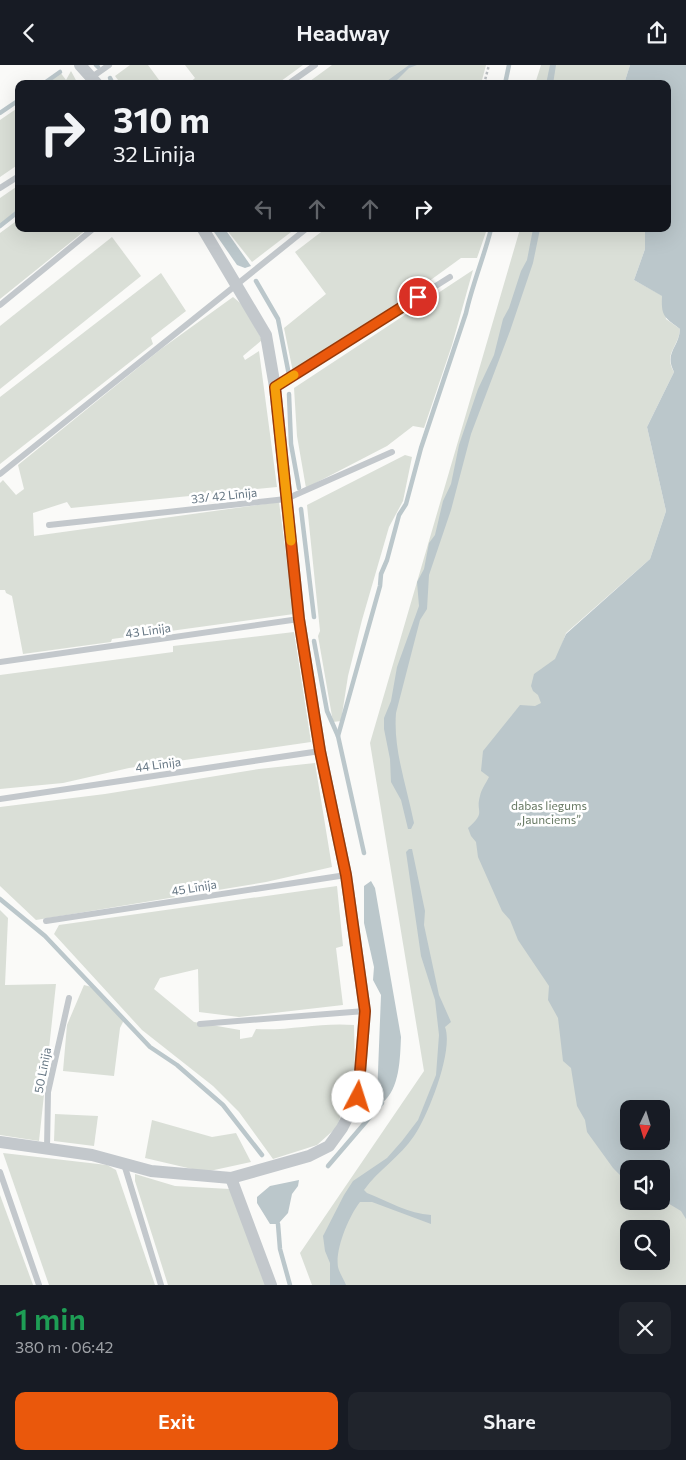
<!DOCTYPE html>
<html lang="en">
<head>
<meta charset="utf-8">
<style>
	:root { --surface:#171b24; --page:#20242c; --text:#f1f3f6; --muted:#9ea1a6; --accent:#ea580c }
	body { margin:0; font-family:Commissioner,sans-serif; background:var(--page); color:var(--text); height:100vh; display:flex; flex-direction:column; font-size:19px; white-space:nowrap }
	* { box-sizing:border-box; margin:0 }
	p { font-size:16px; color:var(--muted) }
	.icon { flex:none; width:28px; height:28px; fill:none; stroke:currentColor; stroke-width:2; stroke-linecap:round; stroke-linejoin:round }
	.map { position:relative; height:1220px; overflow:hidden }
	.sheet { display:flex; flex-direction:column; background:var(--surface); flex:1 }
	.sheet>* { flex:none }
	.guide { position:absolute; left:15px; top:15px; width:656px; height:152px; border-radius:10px; box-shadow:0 5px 20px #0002; background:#171b24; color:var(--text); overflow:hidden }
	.needle { width:32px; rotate:184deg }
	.tools { position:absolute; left:620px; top:1035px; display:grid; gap:10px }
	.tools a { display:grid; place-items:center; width:50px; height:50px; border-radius:10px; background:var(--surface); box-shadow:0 5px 20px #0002; font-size:25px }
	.pin { position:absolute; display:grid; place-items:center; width:42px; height:42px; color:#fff; margin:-21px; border:2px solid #fff; border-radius:50%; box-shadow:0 1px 5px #0007 }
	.me { position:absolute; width:55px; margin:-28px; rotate:5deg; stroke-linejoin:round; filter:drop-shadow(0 0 4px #0008) }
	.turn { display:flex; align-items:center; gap:18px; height:105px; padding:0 15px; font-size:22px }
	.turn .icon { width:65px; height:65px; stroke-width:2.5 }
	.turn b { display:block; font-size:35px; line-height:42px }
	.lanes { display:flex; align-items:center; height:48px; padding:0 15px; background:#0003; justify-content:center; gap:25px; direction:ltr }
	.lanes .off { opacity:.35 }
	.round { display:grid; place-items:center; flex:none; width:52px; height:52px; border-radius:10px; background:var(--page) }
	.overview { display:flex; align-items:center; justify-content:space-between; height:85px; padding:0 15px }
	h1 { font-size:30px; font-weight:600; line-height:38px; color:#1e9e55 }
	.primary-button { display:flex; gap:10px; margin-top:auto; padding:10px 15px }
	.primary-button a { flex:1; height:58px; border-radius:10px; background:var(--accent); color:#fff; font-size:20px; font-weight:600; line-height:58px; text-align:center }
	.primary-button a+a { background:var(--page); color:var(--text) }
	header { display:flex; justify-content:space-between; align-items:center; height:65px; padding:0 15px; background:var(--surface); font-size:22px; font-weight:600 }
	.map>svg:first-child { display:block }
	.green { fill:#dadfd7; fill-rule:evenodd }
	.water { fill:#bbc7cb; fill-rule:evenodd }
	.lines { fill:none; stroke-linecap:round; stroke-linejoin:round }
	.stream { stroke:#bbc7cb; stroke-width:4.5 }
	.path { stroke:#bbbfc2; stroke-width:2.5; stroke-dasharray:2.5 2.5; stroke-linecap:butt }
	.lane { stroke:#c3c8cc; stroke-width:6 }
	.street { stroke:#c3c8cc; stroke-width:12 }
	.route-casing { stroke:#983908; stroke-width:12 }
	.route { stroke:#ea580c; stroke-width:9 }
	.slow { stroke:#f59e0b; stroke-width:9 }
	.labels { text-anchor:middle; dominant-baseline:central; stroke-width:5; stroke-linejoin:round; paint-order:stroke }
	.street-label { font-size:12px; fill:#657683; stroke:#fff }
	.park-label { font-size:12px; fill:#687a64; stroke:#fff }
</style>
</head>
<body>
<header><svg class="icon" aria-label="back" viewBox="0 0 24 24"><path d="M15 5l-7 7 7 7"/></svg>Headway<svg class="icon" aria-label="share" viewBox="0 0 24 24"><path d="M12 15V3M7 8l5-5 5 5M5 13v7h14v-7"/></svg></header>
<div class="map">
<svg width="686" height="1220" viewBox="0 0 686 1220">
	<rect width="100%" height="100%" fill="#fafaf8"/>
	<g class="green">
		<polygon points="130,0 148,0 162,19 121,19 115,11"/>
		<polygon points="185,0 303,0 277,19 188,19 195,13"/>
		<polygon points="332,0 486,0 481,19 306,19"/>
		<polygon points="541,0 630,0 624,19 535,19"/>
		<polygon points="71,6 78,19 43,19 60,7 66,15"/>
		<polygon points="19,42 19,99 0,112 0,55"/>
		<polygon points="19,120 19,144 0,160 0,133"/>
		<polygon points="19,154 19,164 87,164 0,234 0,168"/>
		<polygon points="226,164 295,164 252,197"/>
		<polygon points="325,164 487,164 477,193 461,193 381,251 293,307 284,263 326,229 295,187"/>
		<path d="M520,164H645V184L634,215L663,231L666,254L680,264C679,282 663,288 674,307L647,362L666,446L650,494L566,568L560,585L686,521V1220H312L300,1188L424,1006L370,678ZM629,1044H661V1076H629ZM629,1104H661V1136H629ZM629,1164H661V1196H629Z"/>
		<polygon points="112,172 141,211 0,324 0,261"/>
		<polygon points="473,205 452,280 424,363 413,361 387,381 306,423 297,371 294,323"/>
		<polygon points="161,208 186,246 151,273 153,279 0,399 0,332"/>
		<polygon points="233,232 245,242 262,275 243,291 245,295 259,286 277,422 71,443 67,437 33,448 34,471 279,437 294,549 112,574 111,577 23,589 12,531 6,528 5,525 0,525 0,418 3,415 16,430 24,424 18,400 161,284"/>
		<polygon points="405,390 412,392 403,436 389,462 362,555 348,611 341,656 333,657 318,571 320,566 307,440"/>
		<polygon points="294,567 311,677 129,703 63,718 0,724 0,610 173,587 173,581"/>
		<polygon points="315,698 332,802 266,817 36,855 0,821 0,742 105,729 259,704"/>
		<path d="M337,821L343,881L336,883L343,940L239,952L199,947L198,904L160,913L154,924L194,957L240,965V974L252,972L256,964C289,966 321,957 354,960L355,1005L337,1062L317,1080L273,1094L239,1047L213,1021L142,965L54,869L59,860Z"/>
		<polygon points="0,845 8,853 5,920 56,919 39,1076 0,1070"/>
		<polygon points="84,920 92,922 124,955 120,963 114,1011 63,1006 67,960"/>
		<polygon points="55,1049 98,1051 94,1081 54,1076"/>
		<polygon points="152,1055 212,1072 236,1068 251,1097 205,1107 145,1093"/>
		<polygon points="3,1088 107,1100 116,1105 155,1220 49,1220"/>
		<polygon points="135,1109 175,1121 230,1124 268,1220 168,1220 135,1116"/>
		<polygon points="0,1130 33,1220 0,1220"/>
	</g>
	<g class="water">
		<polygon points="409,0 417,0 409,3 393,19 383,19"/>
		<polygon points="550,0 556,0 553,19 546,19"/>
		<path d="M630,0H686V1154L681,1146L661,1134V1104H629V1116H626L613,1103L587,1067L585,1055L577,1041L571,1003L563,996L558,953L548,935L549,921L518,875L510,855L502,846L478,792L476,777L471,771L468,763C487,746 475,748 480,731C481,725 486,718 489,712L481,706L483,686L520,640L535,641L541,638L538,630L533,626L531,621L534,609L555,594L566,569L650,494L666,446L647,362L674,307C664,287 679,283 680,264C664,252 661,251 662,231L634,215L645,184V164H668V19H624ZM629,1044H661V1076H629Z"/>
		<polygon points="212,164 225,164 251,201 245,203 237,200"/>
		<path d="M533,164H540L533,198L510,266L471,369L451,445L429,510L427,544L420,555L396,648C393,685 407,722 414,758L411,764H408L401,735L391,717L390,694L384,664V653L391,636L397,602L419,541L417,517L424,504L429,478L435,470L443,436L451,419L459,380L478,324L494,290L503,254L509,243L521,206L527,195Z"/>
		<path d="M409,784H412L425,846L424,860L439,930L451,957L445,962C454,985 428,1051 414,1071C400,1092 378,1105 364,1125L367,1128C388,1136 409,1149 431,1150V1159L372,1137H360C349,1151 335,1184 338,1202C339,1207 344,1215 346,1220H330V1198L325,1186L323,1171L344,1130L353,1116L387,1093L402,1076L418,1055L436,1010L439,970L435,935L421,891L406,787Z"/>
		<path d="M371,816L375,823L401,972C400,993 400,1024 382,1038L377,1032L381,930L373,915L374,902L364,858V821Z"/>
		<polygon points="299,1115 298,1121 292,1129 288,1148 278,1159 270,1159 257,1138 257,1132 270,1121"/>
	</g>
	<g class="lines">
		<g class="stream">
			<polyline points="96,0 98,2"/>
			<polyline points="110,13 113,19"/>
			<polyline points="43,19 60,7"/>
			<polyline points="505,19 509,0"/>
			<polyline points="0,48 19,35"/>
			<polyline points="0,161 19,146"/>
			<polyline points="256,216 278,254 289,310"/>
			<polyline points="289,329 291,379 299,423"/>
			<polyline points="301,444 314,552"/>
			<polyline points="314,576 327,646 338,671"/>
			<path d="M364,788L338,671L380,521L381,509L387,495L399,450L406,439L421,383L466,248C472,220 484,192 491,164"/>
			<polyline points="0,834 45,871 150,982 177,1000 223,1040 262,1090"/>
			<polyline points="328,1101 382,1038"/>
			<polyline points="278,1159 280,1184 290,1220"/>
		</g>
		<polyline class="path" points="484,19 489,0"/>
		<g class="lane">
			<polyline points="92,12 109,0"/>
			<polyline points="288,19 315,0"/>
			<polyline points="0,123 19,111"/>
			<polyline points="0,240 93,164"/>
			<polyline points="275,322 450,212"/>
			<polyline points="0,409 306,164"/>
			<polyline points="49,460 286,434 392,387"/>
			<polyline points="0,597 299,554"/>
			<polyline points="0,734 320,686"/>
			<polyline points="46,856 346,810"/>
			<polyline points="200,959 365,946"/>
			<polyline points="47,1083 48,1027 69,933"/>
			<polyline points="124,1099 161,1220"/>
			<polyline points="0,1107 39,1220"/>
		</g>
		<g class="street">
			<polyline points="80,0 97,19"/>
			<polyline points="0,1077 92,1090 151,1106 231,1113 309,1091 329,1081 342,1063 358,1032 365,946 346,810 320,686 299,554 275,322 266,270 203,164"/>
			<polyline points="231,1113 271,1220"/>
		</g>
	</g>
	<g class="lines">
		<g class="route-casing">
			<polyline id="route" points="358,1032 365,946 346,810 320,686 299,554 275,322 418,232"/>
		</g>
		<use href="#route" class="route"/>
		<polyline class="slow" points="291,476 275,322 294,310"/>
	</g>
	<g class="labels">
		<g class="street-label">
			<text transform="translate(224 430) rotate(-6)">33/ 42 Līnija</text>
			<text transform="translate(148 565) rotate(-8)">43 Līnija</text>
			<text transform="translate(158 699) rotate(-8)">44 Līnija</text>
			<text transform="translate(194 822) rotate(-9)">45 Līnija</text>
			<text transform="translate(42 1005) rotate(-79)">50 Līnija</text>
		</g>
		<g class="park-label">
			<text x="549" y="740">dabas liegums<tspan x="549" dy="14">„Jaunciems”</tspan></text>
		</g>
	</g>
</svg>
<div class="tools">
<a><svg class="needle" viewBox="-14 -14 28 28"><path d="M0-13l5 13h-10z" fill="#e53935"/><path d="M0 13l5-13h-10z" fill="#9ea1a6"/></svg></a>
<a><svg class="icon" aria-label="sound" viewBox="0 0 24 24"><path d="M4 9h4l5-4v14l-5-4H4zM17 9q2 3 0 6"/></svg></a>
<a><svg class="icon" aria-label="search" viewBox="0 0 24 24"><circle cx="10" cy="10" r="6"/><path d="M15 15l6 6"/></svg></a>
</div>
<div class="pin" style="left:418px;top:232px;background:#d93025"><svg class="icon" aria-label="arrive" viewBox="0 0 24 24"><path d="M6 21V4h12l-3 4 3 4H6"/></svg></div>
<svg class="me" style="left:358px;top:1032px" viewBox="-20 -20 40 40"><circle r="19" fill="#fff"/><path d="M0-13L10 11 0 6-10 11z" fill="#ea580c"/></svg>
<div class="guide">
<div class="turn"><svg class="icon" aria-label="right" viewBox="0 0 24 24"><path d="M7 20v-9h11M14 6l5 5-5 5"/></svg><div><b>310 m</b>32 Līnija</div></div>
<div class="lanes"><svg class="icon off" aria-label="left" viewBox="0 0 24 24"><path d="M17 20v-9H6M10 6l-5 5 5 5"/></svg><svg class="icon off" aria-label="ahead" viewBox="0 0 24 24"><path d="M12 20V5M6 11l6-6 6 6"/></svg><svg class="icon off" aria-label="ahead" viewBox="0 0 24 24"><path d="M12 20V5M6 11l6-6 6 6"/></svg><svg class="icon" aria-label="right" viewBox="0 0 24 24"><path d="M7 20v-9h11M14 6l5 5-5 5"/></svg></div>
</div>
</div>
<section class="sheet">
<div class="overview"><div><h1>1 min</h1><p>380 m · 06:42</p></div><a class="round"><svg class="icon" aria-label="close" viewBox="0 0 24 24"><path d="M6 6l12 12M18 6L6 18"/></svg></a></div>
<div class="primary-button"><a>Exit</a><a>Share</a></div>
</section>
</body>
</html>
